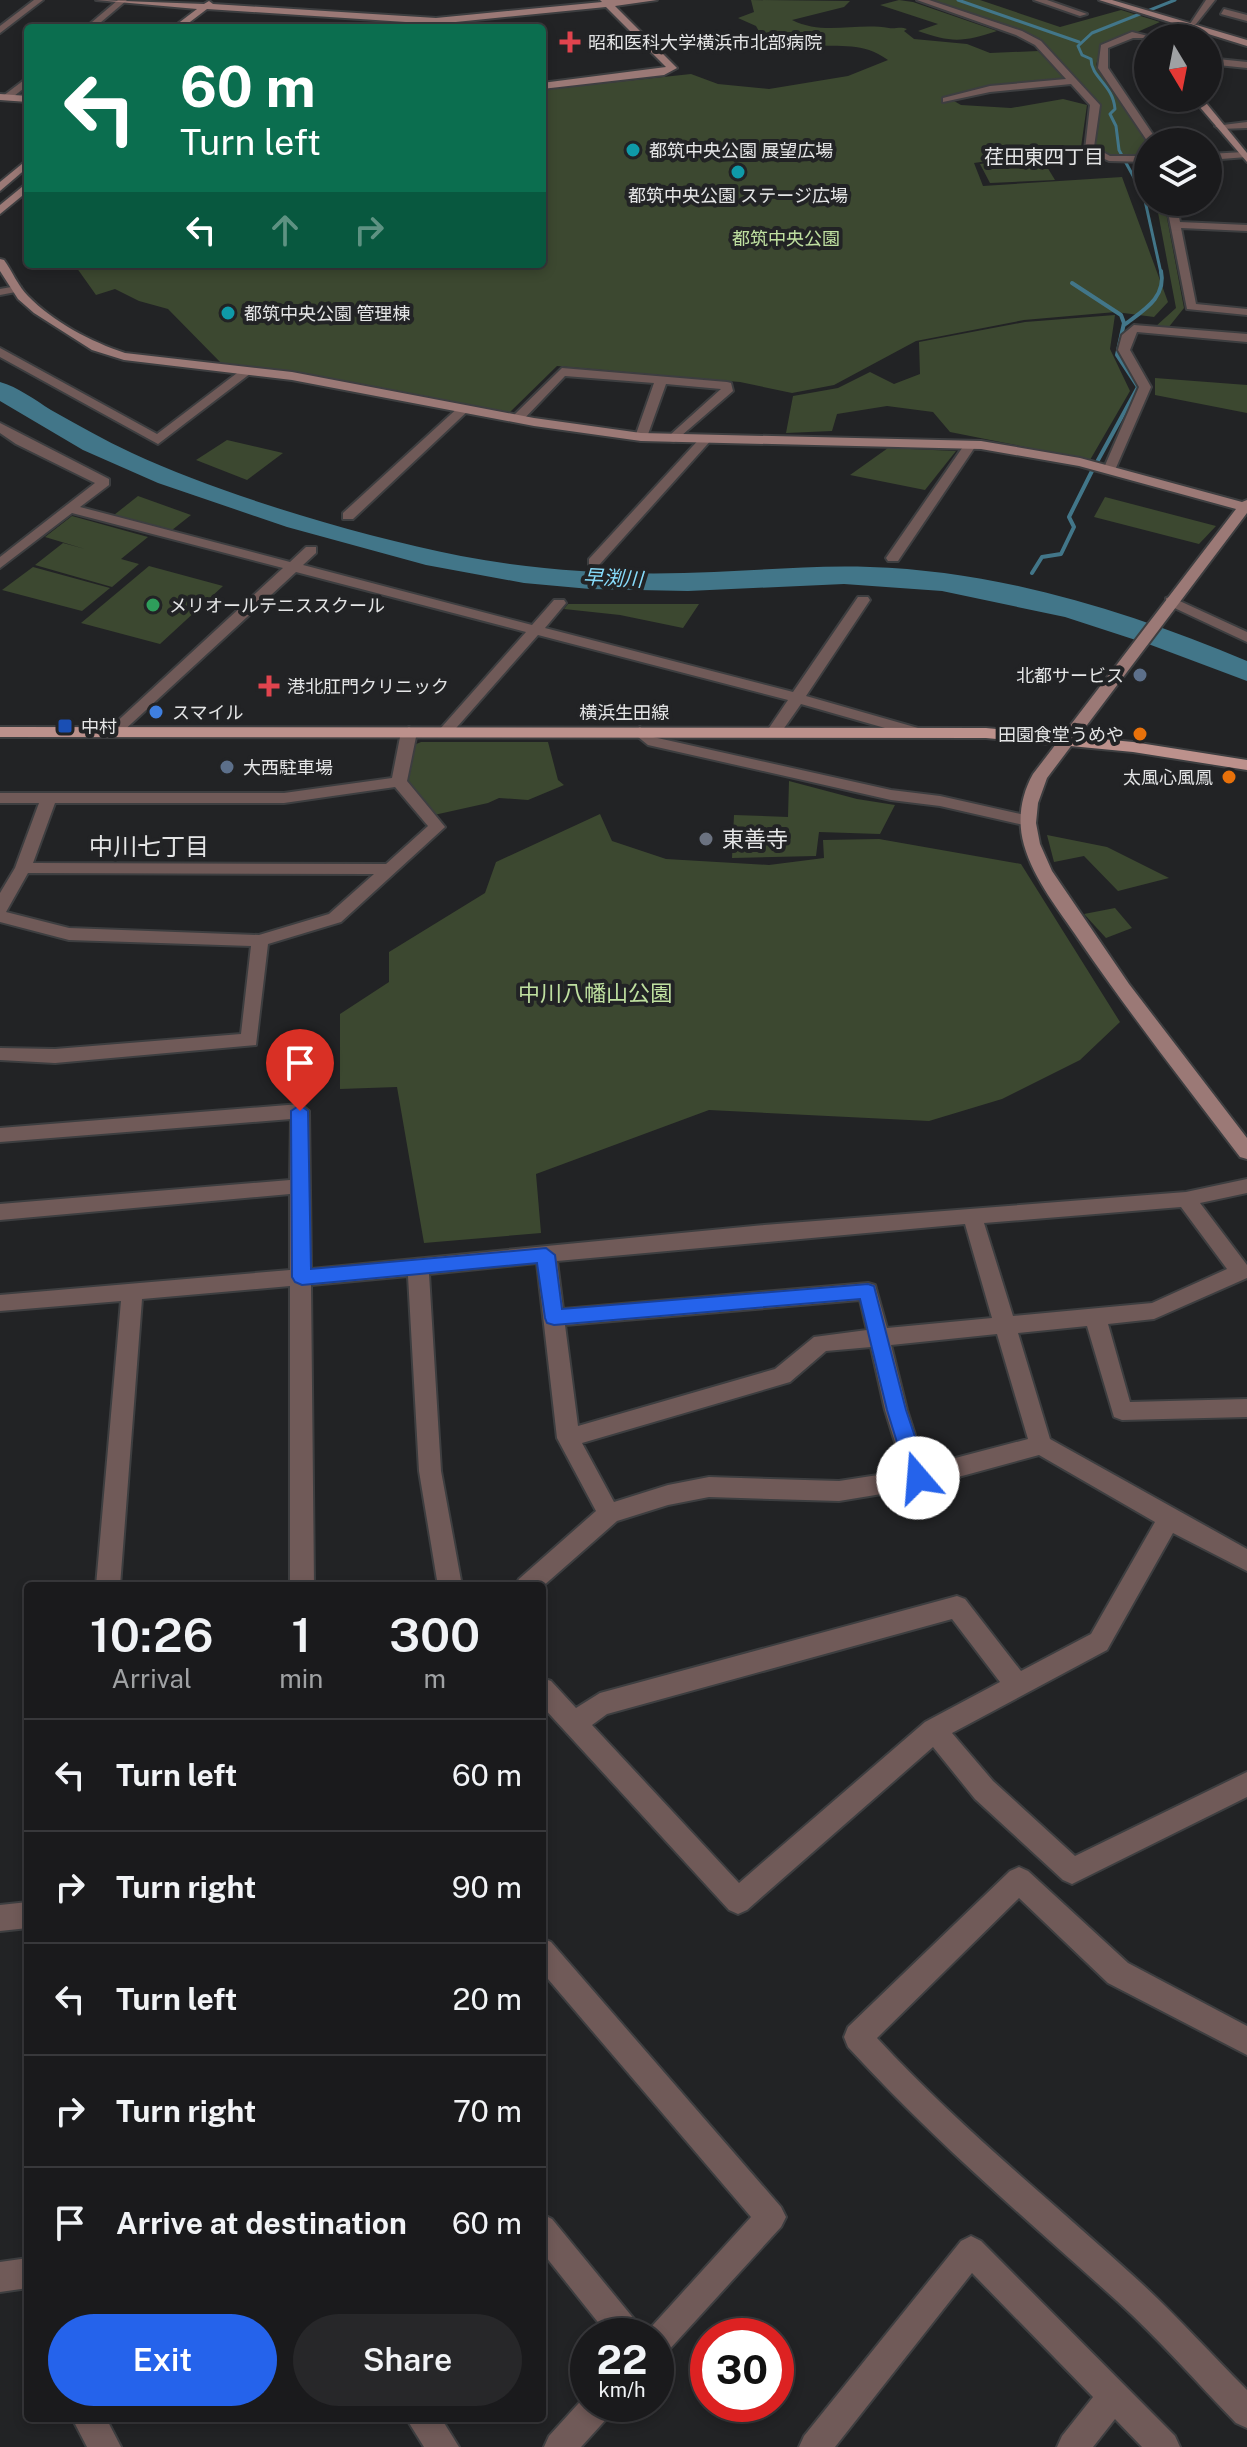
<!DOCTYPE html>
<html lang="en">
<head>
<meta charset="utf-8">
<style>
	:root { --surface:#1a1a1c; --page:#272729; --text:#f1f3f6; --muted:#9fa1a3; --line:#38383b; --accent:#2563eb }
	body { margin:0; font-family:"Public Sans","Noto Sans JP",sans-serif; background:var(--page); color:var(--text); height:100vh; display:flex; flex-direction:column; font-size:30px; white-space:nowrap }
	* { box-sizing:border-box; margin:0 }
	p { font-size:26px; color:var(--muted) }
	.icon { flex:none; width:44px; height:44px; fill:none; stroke:currentColor; stroke-width:2; stroke-linecap:round; stroke-linejoin:round }
	.map { position:relative; flex:1; overflow:hidden }
	.drawer { position:absolute; left:24px; top:1582px; width:522px; height:840px; display:flex; flex-direction:column; background:var(--surface); border-radius:8px; box-shadow:0 4px 12px #0003,0 0 0 2px var(--line) }
	.drawer>* { flex:none }
	.hud { position:absolute; left:24px; top:24px; width:522px; height:244px; border-radius:8px; box-shadow:0 4px 12px #0003,0 0 0 2px var(--line); background:#0b6e4f; color:#fff; overflow:hidden }
	.needle { width:52px; rotate:170deg }
	.tools { position:absolute; left:1134px; top:24px; display:grid; gap:16px }
	.tools a { display:grid; place-items:center; width:88px; height:88px; border-radius:50%; background:var(--surface); box-shadow:0 4px 12px #0003,0 0 0 2px var(--line); font-size:40px }
	.speed { position:absolute; left:570px; top:2318px; display:flex; gap:16px; font-size:40px; font-weight:700; text-align:center }
	.speed>* { display:grid; place-content:center; width:104px; height:104px; border-radius:50%; background:var(--surface); box-shadow:0 4px 12px #0003,0 0 0 2px var(--line); line-height:1 }
	.speed small { font-size:20px; font-weight:400 }
	.speed .limit { border:12px solid #d22; background:#fff; color:#111 }
	.pin { position:absolute; display:grid; place-items:center; width:68px; height:68px; color:#fff; margin:-82px -34px; border-radius:50% 50% 50% 0; rotate:-45deg; box-shadow:0 0 8px #0007 }
	.pin .icon { rotate:45deg }
	.me { position:absolute; width:88px; margin:-44px; rotate:342deg; stroke-linejoin:round; filter:drop-shadow(0 0 6px #0008) }
	.turn { display:flex; align-items:center; gap:28px; height:168px; padding:0 24px; font-size:36px }
	.turn .icon { width:104px; height:104px; stroke-width:2.5 }
	.turn b { display:block; font-size:56px; line-height:68px }
	.lanes { display:flex; align-items:center; height:76px; padding:0 24px; background:#0003; justify-content:center; gap:40px; direction:ltr }
	.lanes .off { opacity:.35 }
	.eta { display:flex; justify-content:space-evenly; align-items:center; height:136px; text-align:center }
	.eta b { font-size:48px; font-weight:600; line-height:56px }
	.primary-button { display:flex; gap:16px; margin-top:auto; padding:16px 24px }
	.primary-button a { flex:1; height:92px; border-radius:48px; background:var(--accent); color:#fff; font-size:32px; font-weight:600; line-height:92px; text-align:center }
	.primary-button a+a { background:var(--page); color:var(--text) }
	ul { padding:0; list-style:none }
	li { display:flex; align-items:center; gap:24px; height:112px; padding:0 24px; border-top:2px solid var(--line) }
	li div { flex:1 }
	li b { display:block; font-size:30px }
	li em { font-style:normal }
	.map>svg:first-child { display:block }
	.green { fill:#3c4830 }
	.lines { fill:none; stroke-linecap:round; stroke-linejoin:round }
	.stream-far1 { stroke:#427689; stroke-width:3 }
	.stream { stroke:#427689; stroke-width:4 }
	.river { fill:#427689; fill-rule:evenodd }
	.street-casing { stroke:#3d3e40; stroke-width:4 }
	.secondary-casing { stroke:#3d3e40; stroke-width:4 }
	.primary-casing { stroke:#3d3e40; stroke-width:4 }
	.street { fill:#705a58; fill-rule:evenodd }
	.secondary { fill:#9b7976; fill-rule:evenodd }
	.primary { fill:#bc918c; fill-rule:evenodd }
	.route { fill:#2563eb; stroke:#184099; stroke-width:2 }
	.health-dot { fill:#e0444e; stroke:#222325; stroke-width:3 }
	.culture-dot { fill:#0f9aa8; stroke:#222325; stroke-width:3 }
	.leisure-dot { fill:#2e9e5b; stroke:#222325; stroke-width:3 }
	.service-dot { fill:#5c6f8a; stroke:#222325; stroke-width:3 }
	.shop-dot { fill:#3f7fe0; stroke:#222325; stroke-width:3 }
	.transit-dot { fill:#1a4fb4; stroke:#222325; stroke-width:3 }
	.food-dot { fill:#e8710a; stroke:#222325; stroke-width:3 }
	.worship-dot { fill:#6b7280; stroke:#222325; stroke-width:3 }
	.labels { text-anchor:middle; dominant-baseline:central; stroke-width:8; stroke-linejoin:round; paint-order:stroke }
	.far-poi-label { font-size:18px; fill:#e4e5e6; stroke:#222325; text-anchor:start }
	.far-park-label { font-size:18px; fill:#bfe0a0; stroke:#222325 }
	.far-street-label { font-size:18px; fill:#e4e5e6; stroke:#222325 }
	.far-neighbourhood-label { font-size:20px; fill:#e4e5e6; stroke:#222325 }
	.far-water-label { font-size:20px; font-style:italic; fill:#87dbfa; stroke:#222325 }
	.poi-label { font-size:22px; fill:#e4e5e6; stroke:#222325; text-anchor:start }
	.park-label { font-size:22px; fill:#bfe0a0; stroke:#222325 }
	.neighbourhood-label { font-size:24px; fill:#e4e5e6; stroke:#222325 }
</style>
</head>
<body>
<div class="map">
<svg width="1247" height="2447" viewBox="0 0 1247 2447">
	<rect width="100%" height="100%" fill="#222325"/>
	<g class="green">
		<path d="M751,0L850,1L844,7L792,20C824,36 856,22 889,28C896,29 900,26 907,29L904,31L914,39L967,44L990,53L1038,51L1066,79L995,85L947,97L961,105L1011,108L1063,99L1087,105L1081,147L974,163L983,186L1122,177L1168,302L1154,317L1116,312L1024,320L916,341L834,385L792,393L740,382L557,366L509,413L297,373L222,364L168,309L139,301L115,289L96,295L74,264H542V90L691,74L718,84L769,89L848,76L888,60C861,41 843,48 811,45C794,44 778,37 761,35L756,26L738,18L754,12Z"/>
		<path d="M899,0L913,2L997,31C963,42 952,43 918,31L938,24L880,5Z"/>
		<polygon points="928,0 980,0 1060,27 1121,10 1160,22 1101,48 1096,65 1148,142 1148,156 1104,155 1093,147 1099,109 1095,98 1037,40"/>
		<polygon points="1041,157 1055,180 990,183 980,164"/>
		<polygon points="1156,202 1164,202 1184,308 1168,328 1155,327 1176,308"/>
		<polygon points="1115,315 1110,349 1130,391 1090,460 950,432 933,412 887,406 837,414 832,431 786,433 793,396 838,388 870,372 894,384 920,374 919,342 1025,322"/>
		<polygon points="1155,378 1247,385 1247,413 1155,395"/>
		<polygon points="227,440 283,453 247,480 196,460"/>
		<polygon points="888,448 956,451 925,490 850,475"/>
		<polygon points="138,496 191,515 172,530 114,515"/>
		<polygon points="1105,497 1216,526 1199,544 1094,517"/>
		<polygon points="72,516 148,537 121,559 139,564 112,587 35,565 63,543 85,549 45,537"/>
		<polygon points="149,566 223,586 160,644 81,623"/>
		<polygon points="33,567 110,588 82,611 2,590"/>
		<polygon points="568,604 699,604 683,628 620,615 564,609"/>
		<polygon points="421,742 548,742 558,780 564,785 528,800 499,798 488,803 434,815 408,782 414,745"/>
		<polygon points="789,781 857,799 895,805 880,834 819,832 816,856 732,858 734,815 788,817"/>
		<polygon points="600,814 612,841 666,859 769,865 824,858 823,840 879,839 1021,864 1120,1022 1080,1060 1002,1099 929,1121 709,1110 536,1174 541,1233 424,1243 397,1087 340,1089 340,1014 389,982 389,952 485,893 496,862"/>
		<polygon points="1047,835 1107,847 1169,878 1118,891 1084,856 1054,862"/>
		<polygon points="1115,908 1132,928 1106,938 1084,914"/>
	</g>
	<g class="lines">
		<g class="stream-far1">
			<polyline points="958,0 1079,42"/>
			<path d="M1161,273L1144,196L1119,150L1116,126L1110,114L1115,109C1113,84 1091,78 1091,59L1082,55L1078,46L1092,33L1175,0"/>
		</g>
		<g class="stream">
			<polyline points="1072,283 1121,315 1124,323 1117,355 1138,387 1097,462"/>
			<path d="M1124,325C1142,311 1167,298 1161,271"/>
			<polyline points="1032,573 1042,557 1061,554 1074,527 1069,517 1092,471"/>
		</g>
		<path class="river" d="M0,382C18,387 35,400 51,410C78,425 104,440 132,453C228,497 357,535 461,556C544,572 629,576 714,572C766,570 818,565 870,567C999,571 1128,611 1247,661V681L1151,645L1065,617L942,591L844,584L688,591L590,589L524,583L426,565L287,527L158,483L83,450L0,401Z"/>
		<g class="street-casing">
			<g id="street">
				<polygon points="34,0 43,0 0,33 0,26"/>
				<polygon points="118,0 127,0 94,28 85,28"/>
				<polygon points="917,0 929,0 1022,31 1041,41 1100,105 1094,147 1110,156 1148,156 1148,162 1109,161 1085,150 1090,105 1071,84 990,92 943,102 943,98 990,86 1066,79 1035,45 1016,35"/>
				<polygon points="1034,0 1047,0 1087,14 1080,16"/>
				<polygon points="1206,0 1215,0 1196,24 1190,24"/>
				<polygon points="1224,9 1247,15 1247,21 1221,14"/>
				<polygon points="1132,32 1156,38 1133,38 1108,48 1108,68 1158,142 1148,142 1098,68 1101,45"/>
				<polygon points="1208,58 1247,62 1247,68 1208,64"/>
				<polygon points="28,77 28,85 9,100 3,100 3,96"/>
				<polygon points="1247,122 1247,128 1220,129 1215,126"/>
				<polygon points="1244,152 1247,157 1208,160 1208,154"/>
				<polygon points="1166,202 1176,202 1180,222 1247,225 1247,231 1181,228 1196,304 1247,309 1247,315 1187,309"/>
				<polygon points="17,286 21,287 21,291 0,295 0,289"/>
				<polygon points="1134,325 1247,334 1247,342 1137,332 1130,350 1151,387 1115,470 1109,474 1103,470 1139,387 1118,350 1122,335"/>
				<polygon points="0,348 157,434 245,367 255,370 158,444 0,357"/>
				<polygon points="562,368 727,382 731,383 733,391 674,442 670,441 670,435 721,389 666,384 647,437 641,441 635,437 654,383 565,376 521,422 513,422 513,416"/>
				<polygon points="461,405 471,408 353,519 343,519 343,513"/>
				<polygon points="0,423 109,479 109,485 80,507 290,562 306,547 316,547 316,553 303,565 532,625 554,600 564,600 566,603 545,628 793,692 858,597 868,597 870,600 806,696 918,728 921,731 913,736 801,704 780,734 770,734 767,731 788,700 538,635 450,735 440,735 440,729 526,632 296,572 120,734 110,734 110,728 283,568 72,513 0,568 0,557 95,483 16,444 0,433"/>
				<polygon points="703,435 713,438 599,565 589,565 589,559"/>
				<polygon points="967,441 977,444 898,561 888,561 886,558"/>
				<polygon points="1171,597 1247,632 1247,642 1166,604 1166,598"/>
				<path d="M409,727L417,732L407,781L445,827L341,922L268,944L256,1045L55,1063L0,1060V1048L55,1049L241,1034L251,946L69,940L0,922V893L15,868L39,803H0V793H284L392,778L401,732ZM395,787L428,826L386,864L33,863L55,803H284ZM28,873L374,874L329,914L259,935L69,928L6,912Z"/>
				<polygon points="640,727 653,737 891,790 940,796 1034,817 1036,821 1028,826 940,806 891,800 648,745 632,732"/>
				<path d="M300,1104L309,1111L311,1269L764,1225L1186,1192L1247,1179V1193L1200,1203L1247,1265V1278L1154,1319L1108,1324L1130,1402L1247,1399V1417L1122,1420L1114,1417L1087,1326L1018,1333L1050,1439L1247,1549V1571L1173,1533L1107,1650L952,1733L993,1781L1075,1856L1247,1772V1797L1072,1884L1063,1880L975,1799L933,1747L747,1910L738,1914L729,1910L542,1706V1678L551,1681L576,1708L600,1693L957,1596L965,1599L1021,1671L1091,1634L1155,1522L1039,1455L918,1488L839,1501L709,1497L668,1505L617,1521L542,1587L515,1586L519,1579L596,1511L557,1438L537,1263L429,1274L441,1471L462,1586H438L419,1471L408,1276L311,1285L314,1586H290V1286L142,1299L120,1586H96L121,1301L0,1311V1295L290,1270V1194L0,1220V1204L290,1180L291,1119L0,1142V1128ZM1181,1207L1227,1269L1152,1303L1013,1316L984,1223ZM965,1224L992,1318L887,1328L875,1285L868,1283L563,1309L557,1261ZM860,1300L867,1330L814,1337L775,1369L578,1426L565,1325ZM997,1334L1028,1439L925,1466L907,1410L891,1345ZM871,1347L885,1410L904,1471L839,1481L709,1477L668,1485L614,1502L582,1443L790,1382L826,1351ZM952,1619L1000,1682L925,1722L739,1883L592,1725L607,1714Z"/>
				<path d="M1019,1867L1028,1871L1128,1963L1247,2026V2055L1108,1983L1019,1898L877,2038C959,2127 1051,2200 1140,2282C1177,2316 1211,2354 1247,2390V2428L1236,2423C1197,2383 1159,2339 1117,2301C1025,2218 932,2139 848,2047L844,2037L848,2027L1010,1871Z"/>
				<polygon points="28,1902 28,1928 0,1931 0,1905"/>
				<polygon points="542,1938 551,1942 781,2207 786,2217 781,2227 667,2352 656,2356 656,2336 609,2336 542,2252 542,2214 552,2219 639,2325 643,2336 751,2217 542,1972"/>
				<polygon points="971,2236 981,2241 1175,2436 1180,2447 1142,2447 1115,2419 1093,2447 1057,2447 1062,2436 1093,2397 972,2273 835,2447 799,2447 804,2436 961,2241"/>
				<polygon points="28,2258 28,2288 0,2292 0,2262"/>
				<polygon points="588,2393 588,2404 615,2404 610,2415 581,2447 544,2447 549,2436"/>
				<polygon points="72,2418 106,2418 121,2447 87,2447"/>
				<polygon points="406,2418 441,2418 459,2447 424,2447"/>
			</g>
		</g>
		<g class="secondary-casing">
			<g id="secondary">
				<polygon points="96,0 204,4 209,1 213,4 436,18 602,2 600,0 657,0 615,6 677,68 664,75 542,89 542,83 666,67 606,7 436,24 207,9 182,28 172,28 197,9"/>
				<polygon points="1099,0 1112,0 1247,40 1247,46"/>
				<polygon points="0,94 28,96 28,102 0,100"/>
				<polygon points="1192,98 1202,98 1247,153 1247,162"/>
				<polygon points="28,159 28,167 0,191 0,182"/>
				<polygon points="28,182 28,191 0,214 0,205"/>
				<path d="M0,259L4,260C12,271 18,286 28,296C53,322 92,342 125,353L292,372L534,418L641,433L981,441L1080,458L1242,502L1247,500V513L1047,778L1038,803L1036,823L1040,844L1052,871L1129,984L1247,1138V1159L1240,1157C1185,1085 1130,1014 1079,940C1059,910 1034,880 1024,845C1017,821 1021,795 1033,774L1236,509L1079,466L981,449L641,441L534,426L292,380L124,360L92,350L34,313L18,299L0,271Z"/>
			</g>
		</g>
		<g class="primary-casing">
			<polygon id="primary" points="0,727 986,728 1133,742 1247,760 1247,770 1133,752 986,738 0,737"/>
		</g>
		<use href="#street" class="street"/>
		<use href="#secondary" class="secondary"/>
		<use href="#primary" class="primary"/>
	</g>
	<polygon class="route" points="300,1105 308,1111 311,1269 546,1248 555,1255 562,1309 868,1284 874,1286 906,1410 929,1478 926,1484 918,1487 911,1484 908,1478 887,1410 860,1299 554,1325 547,1323 545,1318 537,1263 302,1285 295,1282 292,1277 291,1111"/>
	<g class="health-dot">
		<path d="M566 30h8v8h8v8h-8v8h-8v-8h-8v-8h8z"/>
		<path d="M265 674h8v8h8v8h-8v8h-8v-8h-8v-8h8z"/>
	</g>
	<g class="culture-dot">
		<circle cx="633" cy="150" r="8"/>
		<circle cx="738" cy="172" r="8"/>
		<circle cx="228" cy="313" r="8"/>
	</g>
	<circle class="leisure-dot" cx="153" cy="605" r="8"/>
	<g class="service-dot">
		<circle cx="1140" cy="675" r="8"/>
		<circle cx="227" cy="767" r="8"/>
	</g>
	<circle class="shop-dot" cx="156" cy="712" r="8"/>
	<rect class="transit-dot" x="57" y="718" width="16" height="16" rx="4"/>
	<g class="food-dot">
		<circle cx="1140" cy="734" r="8"/>
		<circle cx="1229" cy="777" r="8"/>
	</g>
	<circle class="worship-dot" cx="706" cy="839" r="8"/>
	<g class="labels">
		<g class="far-poi-label">
			<text x="588" y="42">昭和医科大学横浜市北部病院</text>
			<text x="649" y="150">都筑中央公園 展望広場</text>
			<text x="738" y="195" text-anchor="middle">都筑中央公園 ステージ広場</text>
			<text x="244" y="313">都筑中央公園 管理棟</text>
			<text x="169" y="605">メリオールテニススクール</text>
			<text x="1124" y="675" text-anchor="end">北都サービス</text>
			<text x="287" y="686">港北肛門クリニック</text>
			<text x="172" y="712">スマイル</text>
			<text x="81" y="726">中村</text>
			<text x="1124" y="734" text-anchor="end">田園食堂うめや</text>
			<text x="243" y="767">大西駐車場</text>
			<text x="1213" y="777" text-anchor="end">太風心風鳳</text>
		</g>
		<g class="far-park-label">
			<text x="786" y="238">都筑中央公園</text>
		</g>
		<g class="far-street-label">
			<text x="624" y="712">横浜生田線</text>
		</g>
		<g class="far-neighbourhood-label">
			<text x="1044" y="157">荏田東四丁目</text>
		</g>
		<g class="far-water-label">
			<text transform="translate(613 578) rotate(3)">早渕川</text>
		</g>
		<g class="poi-label">
			<text x="722" y="839">東善寺</text>
		</g>
		<g class="park-label">
			<text x="595" y="993">中川八幡山公園</text>
		</g>
		<g class="neighbourhood-label">
			<text x="149" y="846">中川七丁目</text>
		</g>
	</g>
</svg>
<div class="tools">
<a><svg class="needle" viewBox="-14 -14 28 28"><path d="M0-13l5 13h-10z" fill="#e53935"/><path d="M0 13l5-13h-10z" fill="#9fa1a3"/></svg></a>
<a><svg class="icon" aria-label="layers" viewBox="0 0 24 24"><path d="M12 4l9 5-9 5-9-5zM3 14l9 5 9-5"/></svg></a>
</div>
<div class="speed"><div>22<small>km/h</small></div><div class="limit">30</div></div>
<div class="pin" style="left:300px;top:1111px;background:#d93025"><svg class="icon" aria-label="arrive" viewBox="0 0 24 24"><path d="M6 21V4h12l-3 4 3 4H6"/></svg></div>
<svg class="me" style="left:918px;top:1478px" viewBox="-20 -20 40 40"><circle r="19" fill="#fff"/><path d="M0-13L10 11 0 6-10 11z" fill="#2563eb"/></svg>
<div class="hud">
<div class="turn"><svg class="icon" aria-label="left" viewBox="0 0 24 24"><path d="M17 20v-9H6M10 6l-5 5 5 5"/></svg><div><b>60 m</b>Turn left</div></div>
<div class="lanes"><svg class="icon" aria-label="left" viewBox="0 0 24 24"><path d="M17 20v-9H6M10 6l-5 5 5 5"/></svg><svg class="icon off" aria-label="ahead" viewBox="0 0 24 24"><path d="M12 20V5M6 11l6-6 6 6"/></svg><svg class="icon off" aria-label="right" viewBox="0 0 24 24"><path d="M7 20v-9h11M14 6l5 5-5 5"/></svg></div>
</div>
<section class="drawer">
<div class="eta">
<div><b>10:26</b><p>Arrival</p></div>
<div><b>1</b><p>min</p></div>
<div><b>300</b><p>m</p></div>
</div>
<ul>
<li><svg class="icon" aria-label="left" viewBox="0 0 24 24"><path d="M17 20v-9H6M10 6l-5 5 5 5"/></svg><div><b>Turn left</b></div><em>60 m</em></li>
<li><svg class="icon" aria-label="right" viewBox="0 0 24 24"><path d="M7 20v-9h11M14 6l5 5-5 5"/></svg><div><b>Turn right</b></div><em>90 m</em></li>
<li><svg class="icon" aria-label="left" viewBox="0 0 24 24"><path d="M17 20v-9H6M10 6l-5 5 5 5"/></svg><div><b>Turn left</b></div><em>20 m</em></li>
<li><svg class="icon" aria-label="right" viewBox="0 0 24 24"><path d="M7 20v-9h11M14 6l5 5-5 5"/></svg><div><b>Turn right</b></div><em>70 m</em></li>
<li><svg class="icon" aria-label="arrive" viewBox="0 0 24 24"><path d="M6 21V4h12l-3 4 3 4H6"/></svg><div><b>Arrive at destination</b></div><em>60 m</em></li>
</ul>
<div class="primary-button"><a>Exit</a><a>Share</a></div>
</section>
</div>
</body>
</html>
